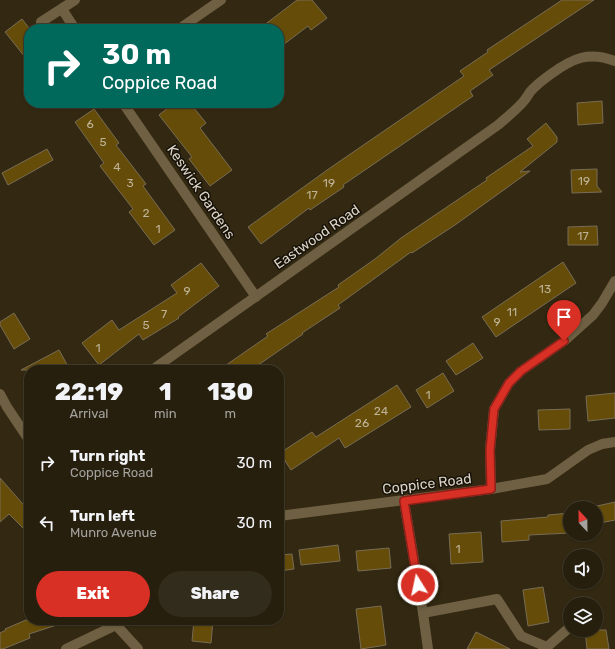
<!DOCTYPE html>
<html lang="en">
<head>
<meta charset="utf-8">
<style>
	:root { --surface:#261f0e; --page:#322c1c; --text:#f1f3f6; --muted:#a4a29e; --line:#423d2e; --accent:#d93025 }
	body { margin:0; font-family:Rubik,sans-serif; background:var(--page); color:var(--text); height:100vh; display:flex; flex-direction:column; font-size:15px; white-space:nowrap }
	* { box-sizing:border-box; margin:0 }
	p { font-size:13px; color:var(--muted) }
	.icon { flex:none; width:22px; height:22px; fill:none; stroke:currentColor; stroke-width:2; stroke-linecap:round; stroke-linejoin:round }
	.map { position:relative; flex:1; overflow:hidden }
	.sheet { position:absolute; left:24px; top:365px; width:260px; height:260px; display:flex; flex-direction:column; background:var(--surface); border-radius:16px; box-shadow:0 1px 3px #0004,0 0 0 1px var(--line) }
	.sheet>* { flex:none }
	.hud { position:absolute; left:24px; top:24px; width:260px; height:84px; border-radius:16px; box-shadow:0 1px 3px #0004,0 0 0 1px var(--line); background:#00695c; color:#fff; overflow:hidden }
	.needle { width:26px; rotate:338deg }
	.fabs { position:absolute; left:563px; top:501px; display:grid; gap:8px }
	.fabs a { display:grid; place-items:center; width:40px; height:40px; border-radius:50%; background:var(--surface); box-shadow:0 1px 3px #0004,0 0 0 1px var(--line); font-size:20px }
	.pin { position:absolute; display:grid; place-items:center; width:34px; height:34px; color:#fff; margin:-41px -17px; border-radius:50% 50% 50% 0; rotate:-45deg; box-shadow:0 0 4px #0007 }
	.pin .icon { rotate:45deg }
	.me { position:absolute; width:44px; margin:-22px; rotate:350deg; stroke-linejoin:round; filter:drop-shadow(0 0 3px #0008) }
	.turn { display:flex; align-items:center; gap:14px; height:84px; padding:0 12px; font-size:18px }
	.turn .icon { width:52px; height:52px; stroke-width:2.5 }
	.turn b { display:block; font-size:28px; line-height:34px }
	.eta { display:flex; justify-content:space-evenly; align-items:center; height:68px; text-align:center }
	.eta b { font-size:24px; font-weight:800; line-height:28px }
	.action { display:flex; gap:8px; margin-top:auto; padding:8px 12px }
	.action a { flex:1; height:46px; border-radius:24px; background:var(--accent); color:#fff; font-size:16px; font-weight:800; line-height:46px; text-align:center }
	.action a+a { background:var(--page); color:var(--text) }
	ul { padding:0; list-style:none }
	li { display:flex; align-items:center; gap:12px; height:60px; padding:0 12px }
	li div { flex:1 }
	li b { display:block; font-size:15px }
	li em { font-style:normal }
	.map>svg:first-child { display:block }
	.building { fill:#654c08; stroke:#786c54 }
	.lines { fill:none; stroke-linecap:round; stroke-linejoin:round }
	.minor { stroke:#6f6043; stroke-width:10 }
	.route-casing { stroke:#8d1f18; stroke-width:10 }
	.route { stroke:#d93025; stroke-width:7 }
	.labels { text-anchor:middle; dominant-baseline:central; stroke-width:3; stroke-linejoin:round; paint-order:stroke }
	.number-label { font-size:12px; fill:#beb297 }
	.street-label { font-size:14px; fill:#dbd4c7; stroke:#171209 }
</style>
</head>
<body>
<div class="map">
<svg width="615" height="649" viewBox="0 0 615 649">
	<rect width="100%" height="100%" fill="#332912"/>
	<g class="building">
		<polygon points="297,0 312,0 327,18 311,30 308,26 279,48 279,29 259,29"/>
		<polygon points="562,0 594,0 489,70 493,75 470,91 473,96 343,185 344,187 310,210 309,208 261,244 248,227 330,168 464,76 460,71 488,52 487,50"/>
		<polygon points="22,19 29,28 29,62 5,32"/>
		<polygon points="602,101 603,123 578,125 577,103"/>
		<polygon points="174,103 190,103 206,123 200,128 232,170 210,186 189,159 192,157 159,115"/>
		<polygon points="94,109 119,143 116,145 146,184 143,186 175,230 154,245 129,212 133,209 100,166 104,163 75,122"/>
		<polygon points="546,123 557,137 557,142 520,172 530,171 455,225 412,253 411,252 338,305 340,308 302,333 303,334 251,370 219,370 268,336 266,334 339,287 338,285 375,259 401,238 487,180 486,178 533,146 527,139"/>
		<polygon points="47,149 53,160 8,185 2,173"/>
		<polygon points="597,169 597,186 602,192 572,193 571,170"/>
		<polygon points="597,226 598,245 568,245 568,227"/>
		<polygon points="563,262 576,283 496,337 482,317"/>
		<polygon points="201,263 219,286 178,317 179,318 143,340 139,334 99,365 82,343 112,320 119,330 177,293 171,285"/>
		<polygon points="14,313 30,339 14,349 0,325 0,322"/>
		<polygon points="473,343 483,358 456,375 446,361"/>
		<polygon points="59,350 70,370 21,370"/>
		<polygon points="443,373 454,391 427,408 416,390"/>
		<polygon points="397,385 411,407 345,448 339,438 291,470 280,453 312,432 316,437"/>
		<polygon points="615,393 615,418 588,421 586,396"/>
		<polygon points="570,409 570,429 539,430 538,410"/>
		<polygon points="0,478 29,511 29,534 9,514 0,522"/>
		<polygon points="615,502 615,520 600,523 597,506"/>
		<polygon points="570,513 570,533 529,535 529,540 502,542 501,521 548,517 548,515"/>
		<polygon points="481,532 483,562 451,564 449,534"/>
		<polygon points="338,545 340,561 301,565 299,550"/>
		<polygon points="389,548 391,568 358,571 356,551"/>
		<polygon points="292,554 294,569 279,571 279,555"/>
		<polygon points="543,587 549,622 528,626 523,590"/>
		<polygon points="381,606 386,645 361,649 356,609"/>
		<polygon points="26,620 63,620 63,623 29,634 30,638 3,649 0,649 0,633 6,630 5,629"/>
		<polygon points="194,620 213,620 211,643 192,641"/>
		<polygon points="585,630 606,630 609,649 587,649"/>
		<polygon points="476,632 510,649 467,649"/>
	</g>
	<g class="lines">
		<g class="minor">
			<polyline points="62,9 75,29"/>
			<polyline points="41,22 75,0"/>
			<polyline points="179,29 221,0"/>
			<polyline points="123,103 256,297"/>
			<path d="M152,370L498,125C506,118 515,111 523,102C526,99 528,95 530,92C536,85 544,79 551,74C573,58 589,51 615,61"/>
			<polyline points="0,394 7,407 29,440"/>
			<polyline points="491,489 490,450 494,409 509,383 521,371 564,341 593,315 602,303 615,281"/>
			<polyline points="404,501 423,613 428,649"/>
			<polyline points="279,516 491,489 547,479 588,450 602,444 615,442"/>
			<polyline points="423,613 497,599 521,636 547,647 570,627"/>
			<polyline points="116,625 138,649"/>
			<polyline points="66,649 116,625 122,620"/>
		</g>
	</g>
	<g class="lines">
		<g class="route-casing">
			<polyline id="route" points="418,585 404,501 491,489 490,450 494,409 509,383 521,371 564,341"/>
		</g>
		<use href="#route" class="route"/>
	</g>
	<g class="labels">
		<g class="number-label">
			<text x="90" y="124">6</text>
			<text x="103" y="142">5</text>
			<text x="117" y="167">4</text>
			<text x="584" y="181">19</text>
			<text x="130" y="183">3</text>
			<text x="329" y="183">19</text>
			<text x="312" y="195">17</text>
			<text x="146" y="213">2</text>
			<text x="158" y="229">1</text>
			<text x="583" y="236">17</text>
			<text x="545" y="289">13</text>
			<text x="187" y="291">9</text>
			<text x="512" y="312">11</text>
			<text x="164" y="314">7</text>
			<text x="497" y="322">9</text>
			<text x="146" y="325">5</text>
			<text x="98" y="348">1</text>
			<text x="428" y="395">1</text>
			<text x="381" y="411">24</text>
			<text x="362" y="423">26</text>
			<text x="458" y="549">1</text>
		</g>
		<g class="street-label">
			<text transform="translate(201 192) rotate(56)">Keswick Gardens</text>
			<text transform="translate(317 237) rotate(-35)">Eastwood Road</text>
			<text transform="translate(427 484) rotate(-7)">Coppice Road</text>
		</g>
	</g>
</svg>
<div class="fabs">
<a><svg class="needle" viewBox="-14 -14 28 28"><path d="M0-13l5 13h-10z" fill="#e53935"/><path d="M0 13l5-13h-10z" fill="#a4a29e"/></svg></a>
<a><svg class="icon" aria-label="sound" viewBox="0 0 24 24"><path d="M4 9h4l5-4v14l-5-4H4zM17 9q2 3 0 6"/></svg></a>
<a><svg class="icon" aria-label="layers" viewBox="0 0 24 24"><path d="M12 4l9 5-9 5-9-5zM3 14l9 5 9-5"/></svg></a>
</div>
<div class="pin" style="left:564px;top:341px;background:#d93025"><svg class="icon" aria-label="arrive" viewBox="0 0 24 24"><path d="M6 21V4h12l-3 4 3 4H6"/></svg></div>
<svg class="me" style="left:418px;top:585px" viewBox="-20 -20 40 40"><circle r="17" fill="#d93025" stroke="#fff" stroke-width="3"/><path d="M0-11L8 9 0 5-8 9z" fill="#fff"/></svg>
<div class="hud">
<div class="turn"><svg class="icon" aria-label="right" viewBox="0 0 24 24"><path d="M7 20v-9h11M14 6l5 5-5 5"/></svg><div><b>30 m</b>Coppice Road</div></div>
</div>
<section class="sheet">
<div class="eta">
<div><b>22:19</b><p>Arrival</p></div>
<div><b>1</b><p>min</p></div>
<div><b>130</b><p>m</p></div>
</div>
<ul>
<li><svg class="icon" aria-label="right" viewBox="0 0 24 24"><path d="M7 20v-9h11M14 6l5 5-5 5"/></svg><div><b>Turn right</b><p>Coppice Road</p></div><em>30 m</em></li>
<li><svg class="icon" aria-label="left" viewBox="0 0 24 24"><path d="M17 20v-9H6M10 6l-5 5 5 5"/></svg><div><b>Turn left</b><p>Munro Avenue</p></div><em>30 m</em></li>
</ul>
<div class="action"><a>Exit</a><a>Share</a></div>
</section>
</div>
</body>
</html>
